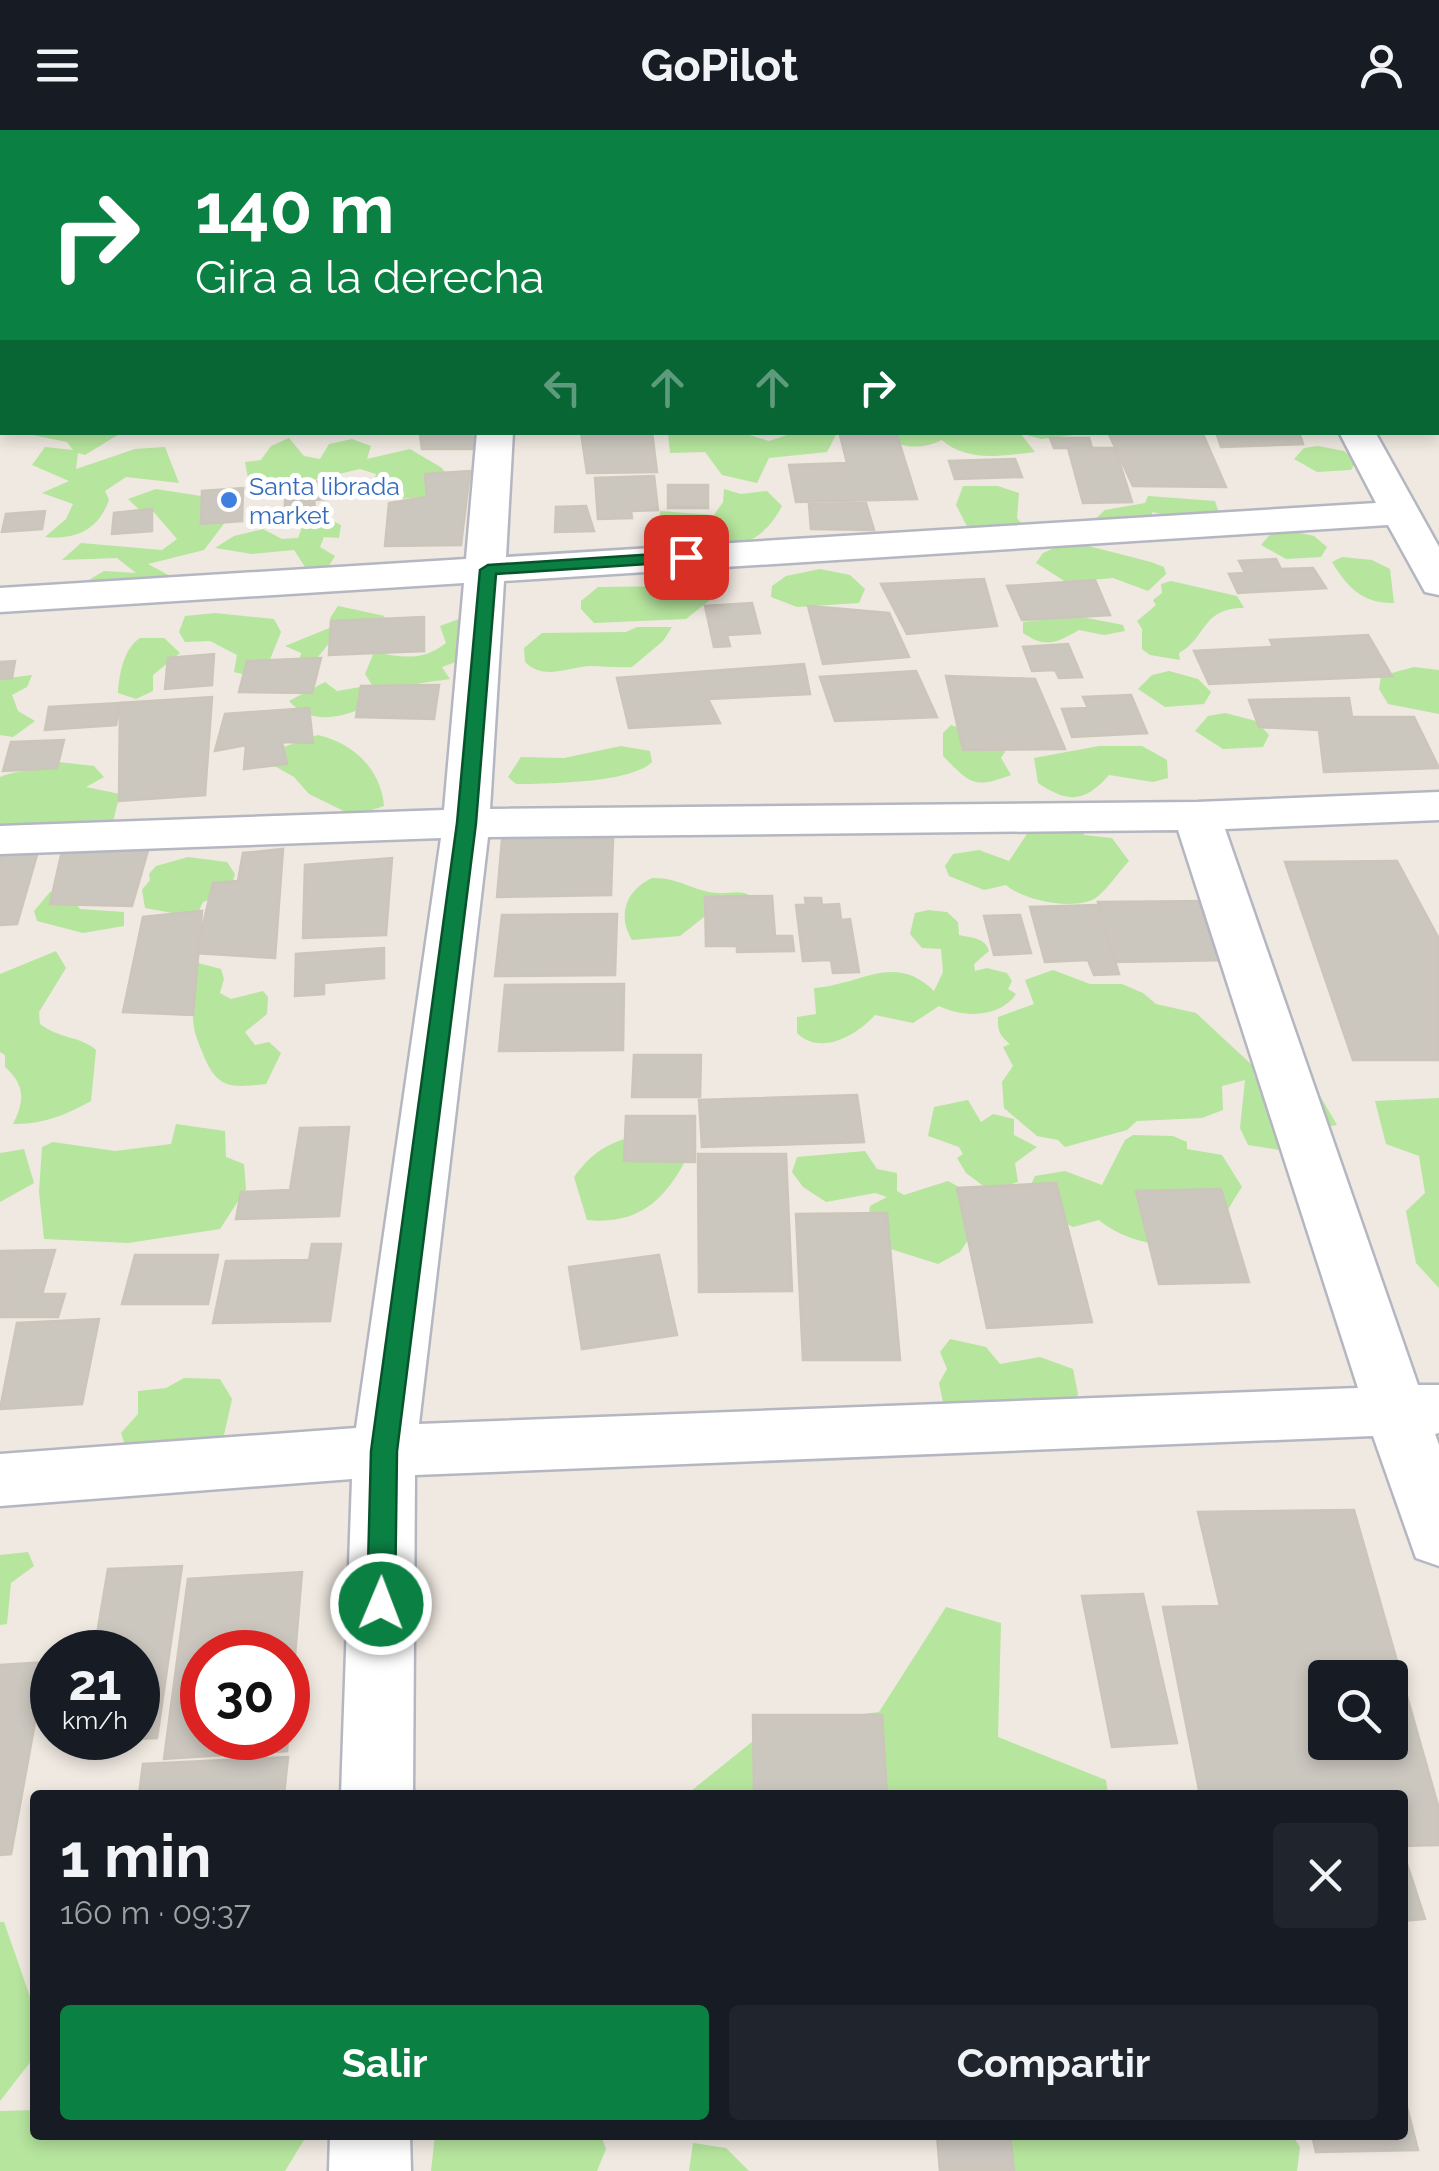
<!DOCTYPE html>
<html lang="es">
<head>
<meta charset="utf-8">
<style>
	:root { --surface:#171b24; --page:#20242c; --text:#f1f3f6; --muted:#9ea1a6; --accent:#0b8043 }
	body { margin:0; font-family:Raleway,sans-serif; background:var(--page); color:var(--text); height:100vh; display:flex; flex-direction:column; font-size:38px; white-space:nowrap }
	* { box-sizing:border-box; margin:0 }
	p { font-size:32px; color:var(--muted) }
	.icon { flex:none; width:55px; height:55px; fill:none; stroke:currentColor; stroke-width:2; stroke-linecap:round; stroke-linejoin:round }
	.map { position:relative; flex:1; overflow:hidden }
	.drawer { position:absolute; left:30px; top:1660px; width:1378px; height:350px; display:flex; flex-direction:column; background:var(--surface); border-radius:10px; box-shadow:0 5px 15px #0003 }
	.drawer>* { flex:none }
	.top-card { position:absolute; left:0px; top:0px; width:1440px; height:305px; box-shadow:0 5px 15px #0003; background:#0b8043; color:#fff; overflow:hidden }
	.fabs { position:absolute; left:1308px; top:1530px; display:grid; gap:20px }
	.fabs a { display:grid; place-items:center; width:100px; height:100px; border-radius:10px; background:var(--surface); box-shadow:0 5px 15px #0003; font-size:50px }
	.speed { position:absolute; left:30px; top:1500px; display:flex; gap:20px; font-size:50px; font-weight:700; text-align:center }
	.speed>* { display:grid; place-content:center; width:130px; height:130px; border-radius:50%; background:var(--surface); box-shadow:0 5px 15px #0003; line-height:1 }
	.speed small { font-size:25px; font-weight:400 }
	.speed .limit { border:15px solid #d22; background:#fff; color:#111 }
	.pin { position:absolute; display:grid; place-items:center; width:85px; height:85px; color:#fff; margin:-42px; border-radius:20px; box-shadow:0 5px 15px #0006 }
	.me { position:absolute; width:110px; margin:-55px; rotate:1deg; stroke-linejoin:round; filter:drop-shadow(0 0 8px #0008) }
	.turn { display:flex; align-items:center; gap:35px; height:210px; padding:0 30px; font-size:45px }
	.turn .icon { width:130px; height:130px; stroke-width:2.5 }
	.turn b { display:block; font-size:70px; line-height:85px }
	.lanes { display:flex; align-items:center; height:95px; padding:0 30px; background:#0003; justify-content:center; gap:50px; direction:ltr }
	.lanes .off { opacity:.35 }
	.round { display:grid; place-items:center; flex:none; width:105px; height:105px; border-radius:10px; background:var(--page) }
	.headline { display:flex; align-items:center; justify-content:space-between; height:170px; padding:0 30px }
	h1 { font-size:60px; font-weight:700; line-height:75px }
	.button { display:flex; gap:20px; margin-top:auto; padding:20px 30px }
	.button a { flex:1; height:115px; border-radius:10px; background:var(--accent); color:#fff; font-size:40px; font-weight:700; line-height:115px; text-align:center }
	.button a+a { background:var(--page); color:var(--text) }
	header { display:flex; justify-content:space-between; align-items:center; height:130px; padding:0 30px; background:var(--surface); font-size:45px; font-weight:700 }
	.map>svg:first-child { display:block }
	.green { fill:#b6e59e }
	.building { fill:#cbc7bf; stroke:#cbc5ba; stroke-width:2.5; fill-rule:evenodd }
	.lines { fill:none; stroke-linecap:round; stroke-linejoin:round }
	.street-casing { stroke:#b4b7c1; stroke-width:5 }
	.street { fill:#fff; fill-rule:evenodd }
	.route { fill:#0b8043; stroke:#07532c; stroke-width:2.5 }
	.shop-dot { fill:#3f7fe0; stroke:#fff; stroke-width:4 }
	.labels { text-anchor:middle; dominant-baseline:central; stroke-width:10; stroke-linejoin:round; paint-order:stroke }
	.far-shop-label { font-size:25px; fill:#366cbe; stroke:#fff; text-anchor:start }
</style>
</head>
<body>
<header><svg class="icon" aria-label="menu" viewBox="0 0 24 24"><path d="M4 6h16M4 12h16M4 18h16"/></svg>GoPilot<svg class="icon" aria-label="person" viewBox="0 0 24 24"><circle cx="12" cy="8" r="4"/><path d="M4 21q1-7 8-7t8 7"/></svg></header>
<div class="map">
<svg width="1439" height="2041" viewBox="0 0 1439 2041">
	<rect width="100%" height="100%" fill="#efe9e1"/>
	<g class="green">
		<path d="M23,303H121L85,325L78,323L76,339L135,319L165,317L179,353L126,347L105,361L109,370C98,400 76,410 45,407L66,389L73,374L42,363L69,351L32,335L45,317L73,320L67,312Z"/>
		<polygon points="668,303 743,303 769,311 793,303 837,303 827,322 769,328 757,353 722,345 705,322 670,323"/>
		<path d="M879,303H1090L1041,309L1020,303L1035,322C1003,326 966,332 942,310C919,321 899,318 879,303Z"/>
		<polygon points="289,308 304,326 320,329 329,314 352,309 371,316 367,329 410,319 442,338 451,351 427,367 384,370 371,359 376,344 360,339 301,353 286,364 251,364 245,332 261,330 271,316"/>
		<polygon points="1318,316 1344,321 1356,331 1351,340 1317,342 1294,329 1304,318"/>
		<polygon points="963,356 998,356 1019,363 1017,388 1031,406 975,412 956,375"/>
		<polygon points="156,359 201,366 226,391 204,420 148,434 172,447 175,459 127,462 89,450 104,441 136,443 117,428 62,430 81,413 162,420 177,409 152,380 148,388 128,369"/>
		<path d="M724,359L741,364L767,361L782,376C755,428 713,418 662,420L657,412L660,381L714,385L723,372Z"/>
		<polygon points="1148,366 1215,371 1220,386 1182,389 1152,382 1153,402 1105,401 1094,390 1105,380 1145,373"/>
		<polygon points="320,385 341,395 339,408 324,407 320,417 335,426 327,439 307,440 294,420 252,424 215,418 234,406 263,399 282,409 298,408 304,392"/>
		<polygon points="1287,400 1314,406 1327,417 1321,427 1286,429 1261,415 1272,402"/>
		<polygon points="1069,411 1151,432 1164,437 1166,444 1148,461 1113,448 1066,452 1036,433 1043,423"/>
		<path d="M1342,427L1372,430L1390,439L1394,473C1363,474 1347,457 1332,432Z"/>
		<polygon points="820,439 850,445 865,459 859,473 797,477 771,467 772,456 786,446"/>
		<path d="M1171,451L1237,466L1244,478C1201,478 1207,508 1179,523L1180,530L1150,525L1142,519V499L1137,491L1156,475L1153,470L1162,463L1161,454Z"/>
		<polygon points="689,452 723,452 716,465 686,489 594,493 581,479 581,471 598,457 680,456"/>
		<polygon points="338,476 385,486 367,499 330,512 305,543 297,538 301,523 285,516 332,497 330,488"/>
		<polygon points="215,483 274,489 281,502 269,532 251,546 234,542 237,525 210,511 185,512 179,502 185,486"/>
		<path d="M1077,486L1123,495L1125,501L1104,505L1079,500C1059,511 1047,520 1023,503V492Z"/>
		<path d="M459,489L467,507L461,530L442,537L450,549C437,551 423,552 411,556C375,570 323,609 289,571L325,552L337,561L372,555L365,544L374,522C402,527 422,532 446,513L440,496Z"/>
		<path d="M637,497H672L663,511L632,537C618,538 603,536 589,536C568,537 544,551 525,532L524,518L542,503L626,502Z"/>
		<path d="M140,508H164L180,523L153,545V561L136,569L118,563C119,544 124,518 140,508Z"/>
		<polygon points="1414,537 1439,540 1439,584 1388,574 1379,559 1381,546"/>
		<polygon points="1169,541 1198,549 1211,562 1204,574 1165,577 1138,559 1152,545"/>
		<polygon points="32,545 27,557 12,565 18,581 35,591 13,607 0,605 0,549"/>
		<polygon points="1225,583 1256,591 1269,605 1263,617 1223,619 1195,601 1208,586"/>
		<path d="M951,595L1000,613L1005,622L1001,628L1011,645C973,659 971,654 943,626V603Z"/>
		<path d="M318,605C353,613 381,639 384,676L354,686L309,664L294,647L271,634L278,619Z"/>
		<path d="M621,616L650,621L652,632C632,652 558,653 529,654H516L508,647L521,627L564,628Z"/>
		<path d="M1099,616H1142L1167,630L1168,648L1153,652L1109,645C1085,672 1069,674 1038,653L1034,628Z"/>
		<path d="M59,632L94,636L104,647L86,657L120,664L110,703L0,710V647C21,638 38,643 59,632Z"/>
		<path d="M1031,698L1083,699L1084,705L1112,708L1129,731C1119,742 1108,758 1097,767C1077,782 1022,770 1006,755L984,760L949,746L945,736L953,724L979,720L1009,731Z"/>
		<polygon points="188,727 227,732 235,744 229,763 203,772 198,783 183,785 145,778 142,760 150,750 149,744 156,736"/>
		<path d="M652,748C678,747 695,762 718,763C731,764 740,759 751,766L743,775L704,787L680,806L632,810C617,785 626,760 652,748Z"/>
		<polygon points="50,762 69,763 80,779 124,782 124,796 83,803 37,791 34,781"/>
		<path d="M928,780L947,782L958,792L959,805C971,808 985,807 989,821L974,834L975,841L987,838L1007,843L1012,851L1008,859L1016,864C1000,888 963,888 939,876L913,893L875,885C856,906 820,926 797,903V887L816,884L814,858C862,855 894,822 934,861L943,842L941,819L922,818L910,804L915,783Z"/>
		<path d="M56,821L66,838L39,882L40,894C59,909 81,906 96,920L91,971C66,985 41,995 13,994C25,970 25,955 5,937V925L0,922V844Z"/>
		<path d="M187,830L221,839L224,849L220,863L231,869L263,861L268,867L267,884L245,902L255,915L269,912L281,923L266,954C230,958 217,959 203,924C197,909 193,901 193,885L181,877Z"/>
		<path d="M1053,840L1090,854H1122L1143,863L1156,874L1196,883L1252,935L1255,948L1272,947L1320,966L1337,995L1324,997L1286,1021L1248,1015L1240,998L1245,950L1222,956L1223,980L1202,988L1137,991L1127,1000L1065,1017L1058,1010L1037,1006L1004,978L1002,952L1013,936L1003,917L1010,914C1000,906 997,900 998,887L1034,874L1025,850Z"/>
		<polygon points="1439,968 1439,1158 1416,1133 1406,1081 1425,1063 1419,1026 1386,1014 1375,971"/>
		<polygon points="968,970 981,992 993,984 1014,989 1014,1005 1037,1017 1015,1033 1018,1052 990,1061 966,1043 957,1028 963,1024 959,1017 928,1006 934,977"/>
		<polygon points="176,994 225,1001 226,1027 244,1034 246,1059 220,1099 128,1113 44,1109 39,1062 42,1017 53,1012 115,1021 171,1014"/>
		<path d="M638,1005L688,1026C665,1070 639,1095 587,1090L574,1047C593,1021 608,1013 638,1005Z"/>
		<path d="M1133,1005L1173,1006L1187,1012V1019L1222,1025L1242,1057C1232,1071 1219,1099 1204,1108C1175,1125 1121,1110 1099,1090L1073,1097L1047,1083L1027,1063L1035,1046L1065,1041L1102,1055L1125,1010Z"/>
		<polygon points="24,1019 34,1053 0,1072 0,1023"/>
		<polygon points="865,1021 877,1039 897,1043 897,1061 904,1065 948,1051 966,1061 968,1110 960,1122 938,1134 875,1114 867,1100 870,1076 887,1067 875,1063 826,1072 803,1057 792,1042 797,1027"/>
		<polygon points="950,1209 986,1217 1000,1234 1040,1227 1073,1239 1078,1264 1071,1278 936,1288 943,1272 939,1253 947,1239 940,1222"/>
		<polygon points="184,1248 220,1249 232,1269 224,1305 207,1318 128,1324 121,1303 138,1284 138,1261 166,1258"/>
		<polygon points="28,1422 34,1436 11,1453 7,1494 0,1495 0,1425"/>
		<polygon points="946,1477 1001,1493 998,1607 1106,1650 1108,1665 686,1665 773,1595 879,1582"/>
		<polygon points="0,1792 4,1792 35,1881 35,1926 0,1971"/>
		<polygon points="35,1980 35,2005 307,2005 285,2041 0,2041 0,1981"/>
		<polygon points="435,2005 601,2005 606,2019 597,2041 431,2041"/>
		<polygon points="996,2005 1292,2005 1300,2017 1297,2041 1000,2041"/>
		<polygon points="693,2013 726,2018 749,2041 689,2041"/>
	</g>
	<g class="building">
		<polygon points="478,302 484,319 422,319 420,304"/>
		<polygon points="581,302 652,302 657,342 587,343"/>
		<polygon points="896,302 917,369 796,372 789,335 847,333 840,305"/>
		<polygon points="1108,302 1202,302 1226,357 1133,356"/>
		<polygon points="1216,302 1299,302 1303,314 1221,317"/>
		<polygon points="1050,308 1089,308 1092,318 1115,318 1132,372 1083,373 1068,318 1054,318"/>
		<polygon points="1015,329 1022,347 955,349 949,331"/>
		<polygon points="470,341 461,415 385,416 389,373 427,367 425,344"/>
		<polygon points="654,346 658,380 631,381 632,388 598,389 595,348"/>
		<polygon points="352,349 354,367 314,370 315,379 285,381 285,354"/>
		<rect x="668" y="355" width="40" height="23"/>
		<polygon points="243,358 242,391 201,394 202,361"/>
		<polygon points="866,373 874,400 811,399 809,374"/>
		<polygon points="586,376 594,401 555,402 556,377"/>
		<polygon points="152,379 152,401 112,404 114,383"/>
		<polygon points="45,381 42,399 2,402 6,384"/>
		<polygon points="1276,429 1281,439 1313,438 1326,458 1238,463 1229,444 1245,443 1239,431"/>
		<polygon points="984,449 997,496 907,504 881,454"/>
		<polygon points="1095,450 1110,485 1022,490 1007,456"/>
		<polygon points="752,473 760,503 727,505 730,516 714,517 705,476"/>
		<polygon points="808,476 889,483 909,527 823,534"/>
		<polygon points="424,487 424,521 329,525 331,491"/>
		<polygon points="1368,505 1392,546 1209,554 1194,521 1273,517 1270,510"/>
		<polygon points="1068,514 1082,547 1059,548 1055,540 1032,541 1023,517"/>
		<polygon points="214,524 212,555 165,559 168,528"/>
		<polygon points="321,528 312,563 239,562 247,531"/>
		<polygon points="15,531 12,548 0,549 0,532"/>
		<polygon points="804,534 810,564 708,569 720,593 629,598 617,548"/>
		<polygon points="916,541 937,587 835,591 820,547"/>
		<polygon points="946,546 1035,549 1065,619 963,620"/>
		<polygon points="439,555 434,589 356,587 361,556"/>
		<polygon points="1131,565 1147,603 1072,607 1062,579 1088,578 1083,567"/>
		<polygon points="212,567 205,665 119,671 120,573"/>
		<polygon points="1349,568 1352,587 1414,587 1439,638 1324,642 1319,600 1259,597 1249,570"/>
		<polygon points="120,573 116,595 45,600 49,577"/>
		<polygon points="309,578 313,613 282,612 287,634 244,639 246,615 215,621 225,584"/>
		<polygon points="64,610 57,638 3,641 11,612"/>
		<polygon points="613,709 611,765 497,767 502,710"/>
		<polygon points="149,717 132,776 50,774 62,721"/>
		<polygon points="39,718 17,794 0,795 0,721"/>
		<polygon points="283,719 275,828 196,823 213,753 238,751 243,723"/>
		<polygon points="392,728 386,805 303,808 305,735"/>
		<polygon points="1397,731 1439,809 1439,930 1353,930 1285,732"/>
		<polygon points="772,766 775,806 792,806 794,821 737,822 737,816 706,816 705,767"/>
		<polygon points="805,768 821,768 822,775 839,774 841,790 850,789 859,842 833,843 831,830 803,831 796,775 806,775"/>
		<polygon points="1212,771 1230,830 1112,832 1098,772"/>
		<polygon points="1098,775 1119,844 1094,845 1088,830 1045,832 1030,777"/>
		<polygon points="202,781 193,885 123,882 143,787"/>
		<polygon points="617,784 615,845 495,846 502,785"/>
		<polygon points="1020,785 1031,823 994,825 984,786"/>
		<polygon points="384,818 384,848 324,853 324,864 295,866 296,824"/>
		<polygon points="624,854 623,920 499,921 505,855"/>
		<polygon points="634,925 701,925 700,967 632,967"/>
		<polygon points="857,965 864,1012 702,1017 699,970"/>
		<polygon points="626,986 695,986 695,1032 624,1031"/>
		<polygon points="349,997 339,1086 236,1089 241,1062 290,1060 300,998"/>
		<polygon points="698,1024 786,1024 792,1161 699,1162"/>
		<polygon points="1056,1053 1092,1192 987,1198 957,1058"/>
		<polygon points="1221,1059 1249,1152 1159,1154 1136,1061"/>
		<polygon points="887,1083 900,1230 803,1230 796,1084"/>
		<polygon points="312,1114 341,1114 330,1191 213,1193 226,1131 309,1130"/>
		<polygon points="55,1120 42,1164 65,1164 58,1187 0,1187 0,1121"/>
		<polygon points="135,1125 218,1125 208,1174 122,1174"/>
		<polygon points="659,1125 677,1205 582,1219 569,1137"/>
		<polygon points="99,1189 82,1274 0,1279 17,1193"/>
		<path d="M1354,1380L1439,1679V1715L1402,1716V1665H1200L1163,1477L1220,1476L1198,1382ZM1325,1548H1390V1612H1325Z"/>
		<polygon points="182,1436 157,1608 79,1611 138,1608 138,1522 94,1522 108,1439"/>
		<path d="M302,1442L287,1621L164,1629L188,1449ZM202,1522H288V1608H202Z"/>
		<polygon points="1143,1464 1177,1613 1112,1617 1082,1466"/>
		<polygon points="46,1532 11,1724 0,1725 0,1535"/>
		<polygon points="753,1585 882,1585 887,1665 754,1665"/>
		<polygon points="288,1627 284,1665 139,1665 143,1634"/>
		<polygon points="1402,1719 1425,1789 1402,1791"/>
		<polygon points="1402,1958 1418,2020 1316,2022 1312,2005 1402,2005"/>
		<polygon points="937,2005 1010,2005 1014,2041 940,2041"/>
	</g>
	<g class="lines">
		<g class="street-casing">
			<g id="street">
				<rect x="370" y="0" width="28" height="2"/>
				<polygon points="574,0 655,0 573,2"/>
				<polygon points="1156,0 1184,0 1185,2 1157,2"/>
				<rect x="0" y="21" width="2" height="18"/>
				<rect x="1438" y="137" width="1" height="20"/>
				<rect x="0" y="169" width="2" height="20"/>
				<path d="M477,302H513L506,427L1376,373L1339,302H1375L1439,417V465L1425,462L1388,395L504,451L490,679L1197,672L1439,662V690L1225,699L1418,1255H1439V1303L1435,1304L1439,1315V1436L1416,1428L1373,1306L415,1345L413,1665H341L352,1349L0,1376V1324L356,1298L441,708L0,724V696L444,680L464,453L0,482V458L466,429ZM1178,700L1358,1258L419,1294L488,707Z"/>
				<polygon points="330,2005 410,2005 411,2041 329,2041"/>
			</g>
		</g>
		<use href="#street" class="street"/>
	</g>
	<polygon class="route" points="686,422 694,427 692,431 496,444 476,693 397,1321 395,1474 391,1482 371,1482 367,1474 371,1321 457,693 480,440 488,435"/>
	<circle class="shop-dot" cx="229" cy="370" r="10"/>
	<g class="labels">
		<g class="far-shop-label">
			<text x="249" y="356">Santa librada<tspan x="249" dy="29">market</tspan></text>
		</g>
	</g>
</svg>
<div class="fabs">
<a><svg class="icon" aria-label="search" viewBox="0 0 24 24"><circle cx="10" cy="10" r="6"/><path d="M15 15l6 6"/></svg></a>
</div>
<div class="speed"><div>21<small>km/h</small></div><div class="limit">30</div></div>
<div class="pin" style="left:686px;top:427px;background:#d93025"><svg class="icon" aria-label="arrive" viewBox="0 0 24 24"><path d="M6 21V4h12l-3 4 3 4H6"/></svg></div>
<svg class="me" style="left:381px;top:1474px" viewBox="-20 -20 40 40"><circle r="17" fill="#0b8043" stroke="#fff" stroke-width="3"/><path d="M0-11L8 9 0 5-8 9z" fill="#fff"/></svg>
<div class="top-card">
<div class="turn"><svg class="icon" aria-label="right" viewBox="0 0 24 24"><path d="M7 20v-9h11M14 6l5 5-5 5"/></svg><div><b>140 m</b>Gira a la derecha</div></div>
<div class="lanes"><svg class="icon off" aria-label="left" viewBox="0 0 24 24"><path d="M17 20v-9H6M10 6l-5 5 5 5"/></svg><svg class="icon off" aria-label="ahead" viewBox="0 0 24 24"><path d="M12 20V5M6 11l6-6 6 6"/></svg><svg class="icon off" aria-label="ahead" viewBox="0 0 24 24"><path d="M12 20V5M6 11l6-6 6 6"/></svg><svg class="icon" aria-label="right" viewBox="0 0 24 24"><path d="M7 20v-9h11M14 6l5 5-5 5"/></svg></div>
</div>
<section class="drawer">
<div class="headline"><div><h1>1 min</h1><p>160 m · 09:37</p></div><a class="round"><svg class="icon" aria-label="close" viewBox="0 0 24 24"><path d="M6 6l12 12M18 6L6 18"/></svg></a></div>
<div class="button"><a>Salir</a><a>Compartir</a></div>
</section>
</div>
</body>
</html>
